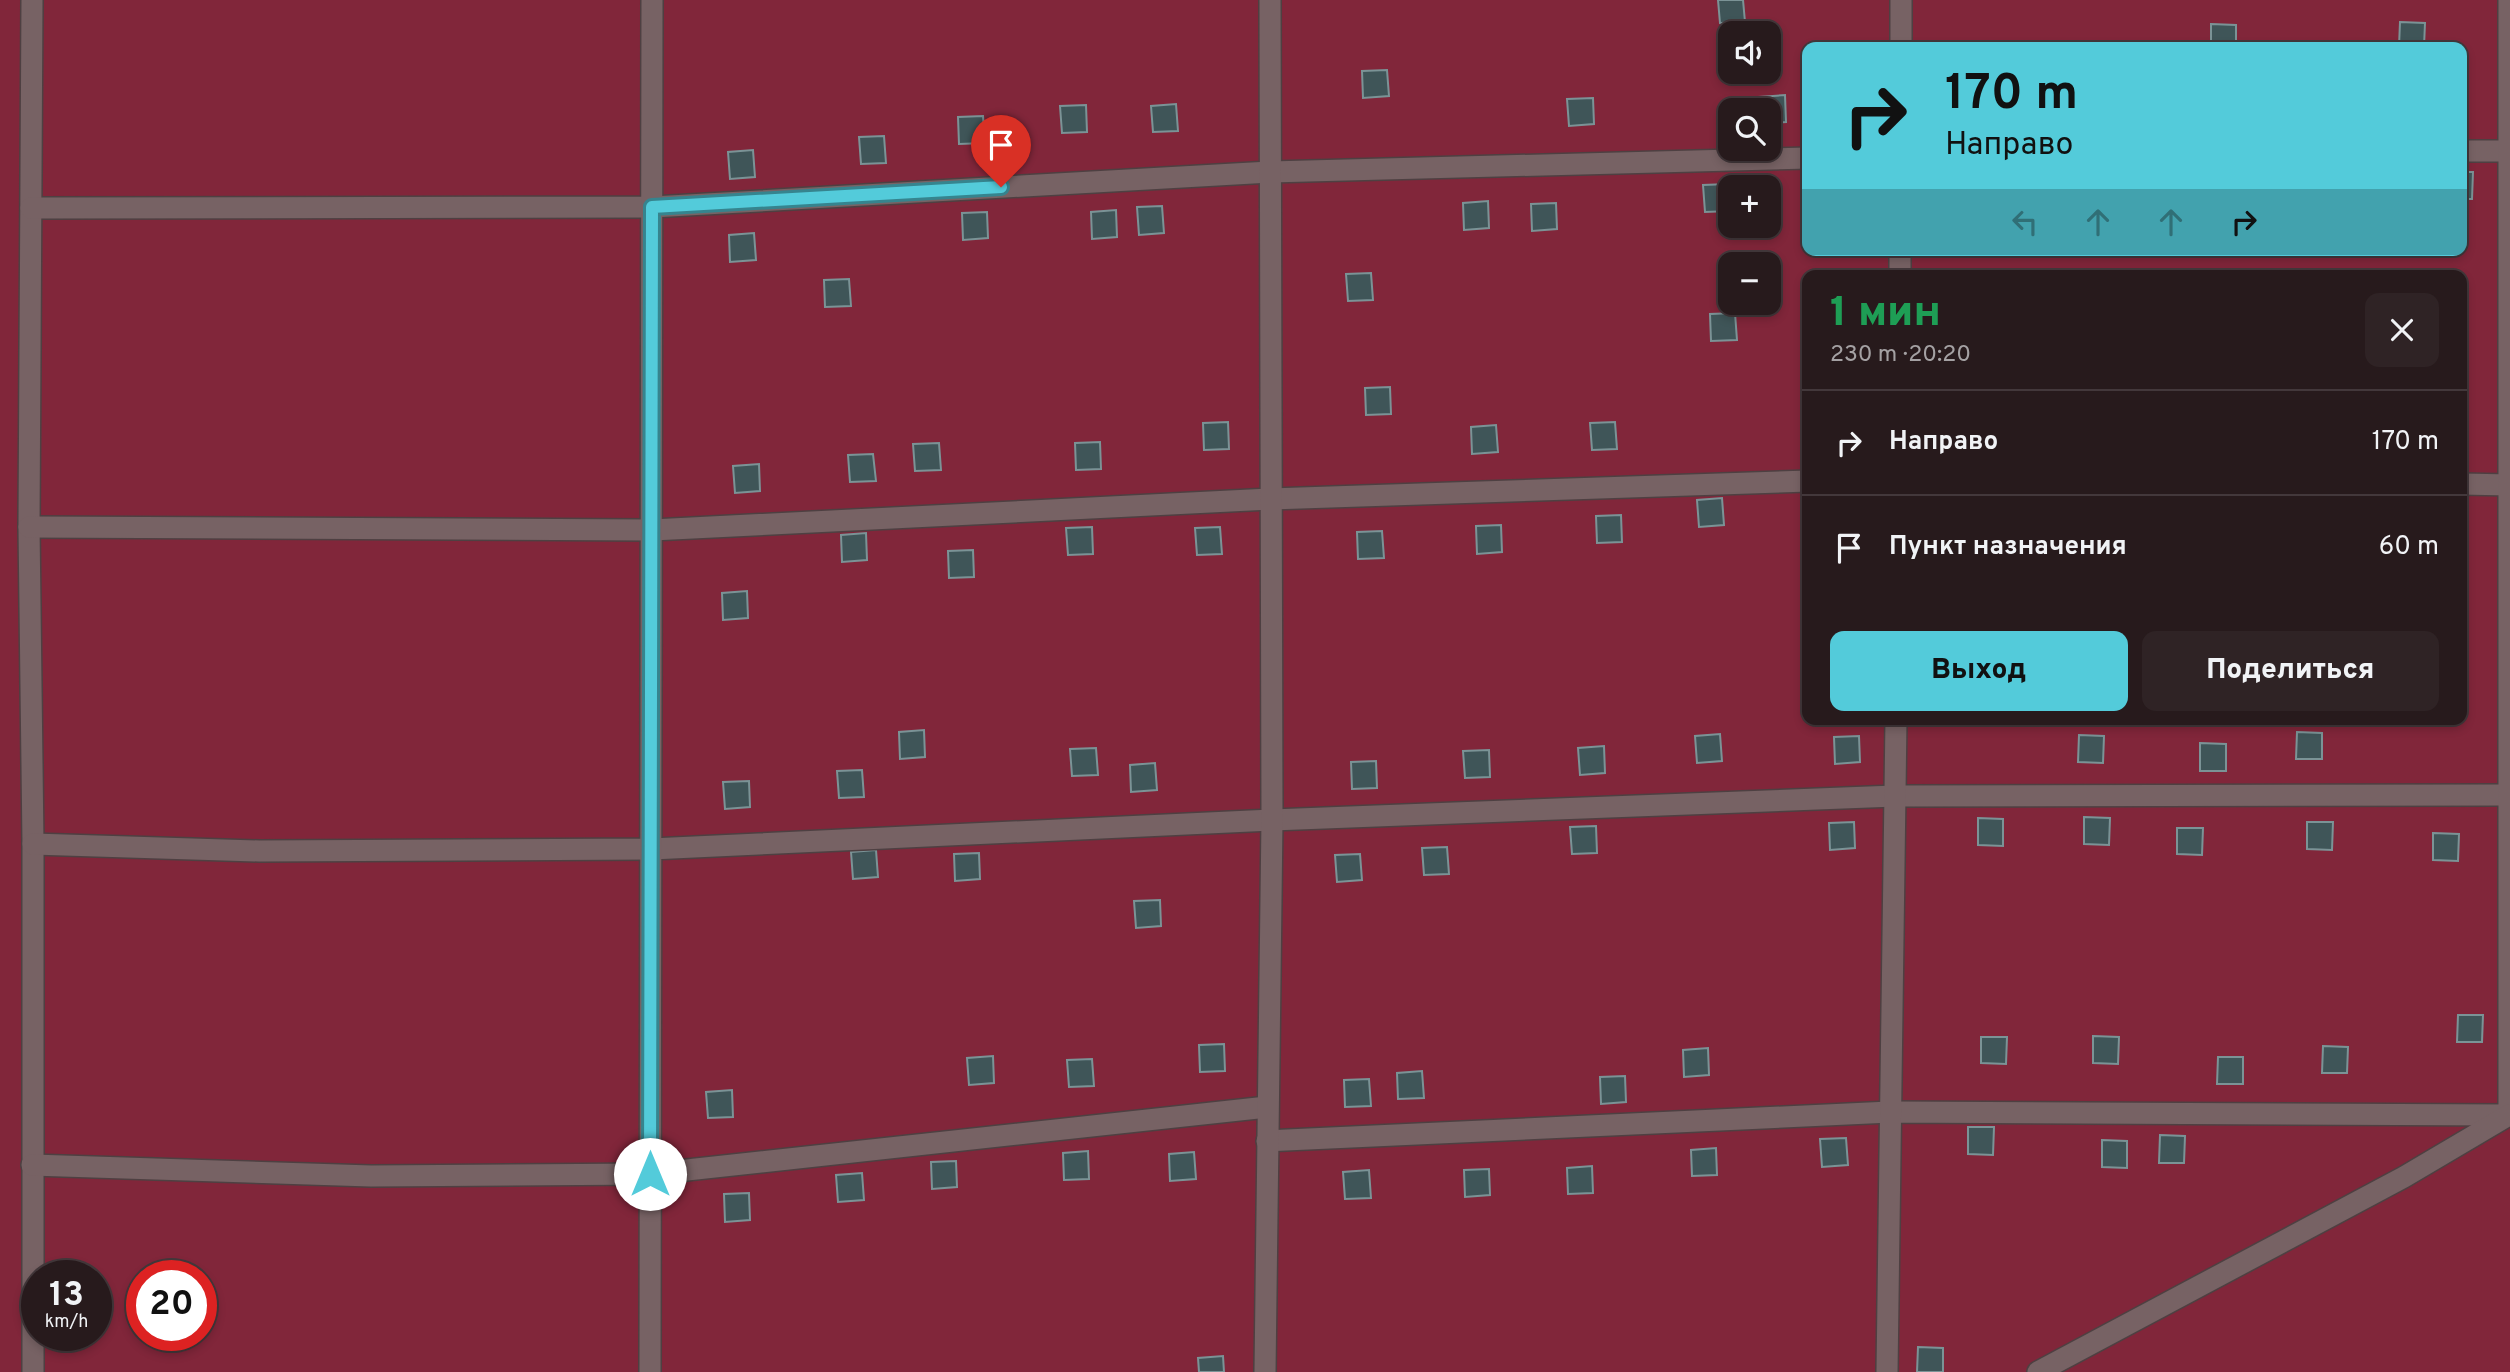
<!DOCTYPE html>
<html lang="ru">
<head>
<meta charset="utf-8">
<style>
	:root { --surface:#271a1c; --page:#2f2325; --text:#f1f3f6; --muted:#a4a1a3; --line:#43383b; --accent:#53cbda }
	body { margin:0; font-family:Overpass,sans-serif; background:var(--page); color:var(--text); height:100vh; display:flex; flex-direction:column; font-size:26px; white-space:nowrap }
	* { box-sizing:border-box; margin:0 }
	p { font-size:23px; color:var(--muted) }
	.icon { flex:none; width:38px; height:38px; fill:none; stroke:currentColor; stroke-width:2; stroke-linecap:round; stroke-linejoin:round }
	.map { position:relative; flex:1; overflow:hidden }
	.sheet { position:absolute; left:1802px; top:270px; width:665px; height:455px; display:flex; flex-direction:column; background:var(--surface); border-radius:14px; box-shadow:0 4px 10px #0003,0 0 0 2px var(--line) }
	.sheet>* { flex:none }
	.top-card { position:absolute; left:1802px; top:42px; width:665px; height:214px; border-radius:14px; box-shadow:0 4px 10px #0003,0 0 0 2px var(--line); background:#53cbda; color:#111; overflow:hidden }
	.tools { position:absolute; left:1718px; top:21px; display:grid; gap:14px }
	.tools a { display:grid; place-items:center; width:63px; height:63px; border-radius:14px; background:var(--surface); box-shadow:0 4px 10px #0003,0 0 0 2px var(--line); font-size:35px }
	.speed { position:absolute; left:21px; top:1260px; display:flex; gap:14px; font-size:35px; font-weight:700; text-align:center }
	.speed>* { display:grid; place-content:center; width:91px; height:91px; border-radius:50%; background:var(--surface); box-shadow:0 4px 10px #0003,0 0 0 2px var(--line); line-height:1 }
	.speed small { font-size:18px; font-weight:400 }
	.speed .limit { border:10px solid #d22; background:#fff; color:#111 }
	.pin { position:absolute; display:grid; place-items:center; width:60px; height:60px; color:#fff; margin:-72px -30px; border-radius:50% 50% 50% 0; rotate:-45deg; box-shadow:0 0 7px #0007 }
	.pin .icon { rotate:45deg }
	.me { position:absolute; width:77px; margin:-38px; rotate:0deg; stroke-linejoin:round; filter:drop-shadow(0 0 5px #0008) }
	.turn { display:flex; align-items:center; gap:24px; height:147px; padding:0 28px; font-size:32px }
	.turn .icon { width:91px; height:91px; stroke-width:2.5 }
	.turn b { display:block; font-size:49px; line-height:60px }
	.lanes { display:flex; align-items:center; height:66px; padding:0 28px; background:#0003; justify-content:center; gap:35px; direction:ltr }
	.lanes .off { opacity:.35 }
	.round { display:grid; place-items:center; flex:none; width:74px; height:74px; border-radius:14px; background:var(--page) }
	.headline { display:flex; align-items:center; justify-content:space-between; height:119px; padding:0 28px }
	h1 { font-size:42px; font-weight:800; line-height:52px; color:#1e9e55 }
	.button { display:flex; gap:14px; margin-top:auto; padding:14px 28px }
	.button a { flex:1; height:80px; border-radius:14px; background:var(--accent); color:#111; font-size:28px; font-weight:800; line-height:80px; text-align:center }
	.button a+a { background:var(--page); color:var(--text) }
	ul { padding:0; list-style:none }
	li { display:flex; align-items:center; gap:21px; height:105px; padding:0 28px; border-top:2px solid var(--line) }
	li div { flex:1 }
	li b { display:block; font-size:26px }
	li em { font-style:normal }
	.map>svg:first-child { display:block }
	.green { fill:#81263a; fill-rule:evenodd }
	.building { fill:#3f5558; stroke:#7b9396; stroke-width:2 }
	.lines { fill:none; stroke-linecap:round; stroke-linejoin:round }
	.lane-casing { stroke:#4e4042; stroke-width:24 }
	.lane { stroke:#776264; stroke-width:21 }
	.route-casing { stroke:#36848e; stroke-width:18 }
	.route { stroke:#53cbda; stroke-width:12 }
</style>
</head>
<body>
<div class="map">
<svg width="2510" height="1372" viewBox="0 0 2510 1372">
	<rect width="100%" height="100%" fill="#342325"/>
	<path class="green" d="M0,0H2510V1372H0ZM1731,33H1769V72H1731ZM1808,47H2462V250H1808ZM1731,110H1769V149H1731ZM1731,187H1769V226H1731ZM1731,264H1769V303H1731ZM1808,275H2462V719H1808ZM37,1276H96V1335H37ZM142,1276H201V1335H142Z"/>
	<g class="building">
		<polygon points="1718,0 1743,0 1745,22 1720,23"/>
		<polygon points="2400,22 2425,23 2424,47 2399,47"/>
		<polygon points="2211,24 2236,25 2236,47 2211,47"/>
		<polygon points="1387,70 1389,96 1363,98 1362,71"/>
		<polygon points="1785,95 1786,122 1769,123 1769,110 1760,110 1759,97"/>
		<polygon points="1593,98 1594,124 1569,126 1567,99"/>
		<polygon points="1176,104 1178,131 1153,132 1151,106"/>
		<polygon points="1086,105 1087,132 1062,133 1060,106"/>
		<polygon points="983,116 985,143 959,144 958,117"/>
		<polygon points="884,136 886,163 861,164 859,137"/>
		<polygon points="753,150 755,177 730,179 728,152"/>
		<polygon points="2462,172 2473,172 2472,199 2462,199"/>
		<polygon points="1728,184 1730,211 1705,212 1703,185"/>
		<polygon points="1488,201 1489,228 1464,230 1463,203"/>
		<polygon points="1556,203 1557,229 1532,231 1531,204"/>
		<polygon points="1162,206 1164,233 1139,235 1137,207"/>
		<polygon points="1116,210 1117,237 1092,239 1091,212"/>
		<polygon points="987,212 988,238 963,240 962,213"/>
		<polygon points="754,233 756,260 730,262 729,235"/>
		<polygon points="1371,273 1373,300 1348,301 1346,274"/>
		<polygon points="849,279 851,306 825,307 824,280"/>
		<polygon points="1735,313 1737,340 1711,341 1710,314"/>
		<polygon points="1390,387 1391,414 1366,415 1365,388"/>
		<polygon points="1228,422 1229,449 1204,450 1203,423"/>
		<polygon points="1615,422 1617,449 1592,450 1590,423"/>
		<polygon points="1496,425 1498,452 1472,454 1471,427"/>
		<polygon points="1100,442 1101,469 1076,470 1075,443"/>
		<polygon points="939,443 941,470 915,471 913,444"/>
		<polygon points="873,454 876,481 850,482 848,455"/>
		<polygon points="759,464 760,491 735,493 733,466"/>
		<polygon points="1722,498 1724,525 1699,527 1697,500"/>
		<polygon points="1802,513 1808,513 1808,540 1804,540"/>
		<polygon points="1621,515 1622,542 1597,543 1596,516"/>
		<polygon points="1501,525 1502,552 1477,554 1476,526"/>
		<polygon points="1092,527 1093,554 1068,555 1066,528"/>
		<polygon points="1220,527 1222,554 1197,555 1195,528"/>
		<polygon points="1382,531 1384,558 1358,559 1357,532"/>
		<polygon points="866,533 867,560 842,562 841,535"/>
		<polygon points="973,550 974,577 949,578 948,551"/>
		<polygon points="747,591 748,618 723,620 722,593"/>
		<polygon points="924,730 925,757 900,759 899,732"/>
		<polygon points="2297,732 2322,733 2322,759 2296,759"/>
		<polygon points="1720,734 1722,761 1697,763 1695,736"/>
		<polygon points="2079,735 2104,736 2103,763 2078,762"/>
		<polygon points="1859,736 1860,762 1835,764 1834,737"/>
		<polygon points="2200,743 2226,744 2226,771 2200,771"/>
		<polygon points="1604,746 1605,773 1580,775 1578,748"/>
		<polygon points="1096,748 1098,775 1072,776 1070,749"/>
		<polygon points="1489,750 1490,777 1465,778 1463,751"/>
		<polygon points="1376,761 1377,788 1352,789 1351,762"/>
		<polygon points="1155,763 1157,790 1131,792 1130,765"/>
		<polygon points="862,770 864,797 839,798 837,771"/>
		<polygon points="749,781 750,807 725,809 723,782"/>
		<polygon points="2084,817 2110,818 2109,845 2084,844"/>
		<polygon points="1978,818 2003,819 2003,846 1978,845"/>
		<polygon points="1854,822 1855,848 1830,850 1829,823"/>
		<polygon points="2307,822 2333,822 2332,850 2307,849"/>
		<polygon points="1596,826 1597,853 1572,854 1570,827"/>
		<polygon points="2177,828 2203,828 2202,855 2177,854"/>
		<polygon points="2433,833 2459,834 2458,861 2433,860"/>
		<polygon points="1447,847 1449,874 1424,875 1422,848"/>
		<polygon points="876,850 878,877 853,879 851,852"/>
		<polygon points="979,853 980,879 955,881 954,854"/>
		<polygon points="1360,854 1362,880 1337,882 1335,855"/>
		<polygon points="1160,900 1161,926 1136,928 1134,901"/>
		<polygon points="2458,1015 2483,1015 2482,1042 2457,1042"/>
		<polygon points="2093,1036 2119,1037 2118,1064 2093,1063"/>
		<polygon points="1981,1037 2007,1037 2006,1064 1981,1063"/>
		<polygon points="1224,1044 1225,1071 1200,1072 1199,1045"/>
		<polygon points="2323,1046 2348,1047 2347,1073 2322,1073"/>
		<polygon points="1708,1048 1709,1075 1684,1077 1683,1050"/>
		<polygon points="993,1056 994,1083 969,1085 967,1058"/>
		<polygon points="2218,1057 2243,1057 2243,1084 2217,1084"/>
		<polygon points="1092,1059 1094,1086 1069,1087 1067,1060"/>
		<polygon points="1422,1071 1424,1098 1398,1099 1397,1073"/>
		<polygon points="1625,1076 1626,1102 1601,1104 1600,1077"/>
		<polygon points="1369,1079 1371,1106 1345,1107 1344,1080"/>
		<polygon points="732,1090 733,1117 708,1118 706,1092"/>
		<polygon points="1968,1127 1994,1127 1993,1155 1968,1154"/>
		<polygon points="2160,1135 2185,1136 2184,1163 2159,1163"/>
		<polygon points="1846,1138 1848,1165 1822,1167 1820,1139"/>
		<polygon points="2102,1140 2127,1141 2127,1168 2102,1167"/>
		<polygon points="1716,1148 1717,1175 1692,1176 1691,1150"/>
		<polygon points="1088,1151 1089,1179 1064,1180 1063,1153"/>
		<polygon points="1194,1152 1196,1179 1170,1181 1169,1154"/>
		<polygon points="956,1161 957,1187 932,1189 931,1162"/>
		<polygon points="1592,1166 1593,1193 1568,1194 1567,1168"/>
		<polygon points="1489,1169 1490,1195 1465,1197 1464,1170"/>
		<polygon points="1369,1170 1371,1198 1345,1199 1343,1172"/>
		<polygon points="862,1173 864,1200 838,1202 836,1175"/>
		<polygon points="749,1193 750,1220 725,1222 724,1194"/>
		<polygon points="1918,1347 1943,1348 1943,1372 1917,1372"/>
		<polygon points="1223,1356 1224,1372 1199,1372 1198,1358"/>
	</g>
	<g class="lines">
		<g class="lane-casing">
			<g id="lane">
				<polyline points="32,0 29,527 33,844 33,1372"/>
				<polyline points="1901,47 1901,0"/>
				<polyline points="2462,151 2510,151"/>
				<polyline points="31,208 652,207 1270,172 1808,158"/>
				<polyline points="1900,275 1900,250"/>
				<polyline points="2462,484 2510,485"/>
				<polyline points="29,527 652,530 1270,499 1808,481"/>
				<polyline points="33,844 259,851 651,849 1272,820 1895,796 2510,795"/>
				<polyline points="1267,1141 1890,1112 2509,1115 2509,0"/>
				<polyline points="32,1165 371,1176 650,1174 1267,1107"/>
				<polyline points="650,1372 652,0"/>
				<polyline points="1265,1372 1272,820 1270,0"/>
				<polyline points="1887,1372 1896,719"/>
				<polyline points="2038,1372 2404,1177 2509,1115"/>
			</g>
		</g>
		<use href="#lane" class="lane"/>
	</g>
	<g class="lines">
		<g class="route-casing">
			<polyline id="route" points="650,1174 652,207 1001,187"/>
		</g>
		<use href="#route" class="route"/>
	</g>
</svg>
<div class="tools">
<a><svg class="icon" aria-label="sound" viewBox="0 0 24 24"><path d="M4 9h4l5-4v14l-5-4H4zM17 9q2 3 0 6"/></svg></a>
<a><svg class="icon" aria-label="search" viewBox="0 0 24 24"><circle cx="10" cy="10" r="6"/><path d="M15 15l6 6"/></svg></a>
<a>+</a>
<a>−</a>
</div>
<div class="speed"><div>13<small>km/h</small></div><div class="limit">20</div></div>
<div class="pin" style="left:1001px;top:187px;background:#d93025"><svg class="icon" aria-label="arrive" viewBox="0 0 24 24"><path d="M6 21V4h12l-3 4 3 4H6"/></svg></div>
<svg class="me" style="left:650px;top:1174px" viewBox="-20 -20 40 40"><circle r="19" fill="#fff"/><path d="M0-13L10 11 0 6-10 11z" fill="#53cbda"/></svg>
<div class="top-card">
<div class="turn"><svg class="icon" aria-label="right" viewBox="0 0 24 24"><path d="M7 20v-9h11M14 6l5 5-5 5"/></svg><div><b>170 m</b>Направо</div></div>
<div class="lanes"><svg class="icon off" aria-label="left" viewBox="0 0 24 24"><path d="M17 20v-9H6M10 6l-5 5 5 5"/></svg><svg class="icon off" aria-label="ahead" viewBox="0 0 24 24"><path d="M12 20V5M6 11l6-6 6 6"/></svg><svg class="icon off" aria-label="ahead" viewBox="0 0 24 24"><path d="M12 20V5M6 11l6-6 6 6"/></svg><svg class="icon" aria-label="right" viewBox="0 0 24 24"><path d="M7 20v-9h11M14 6l5 5-5 5"/></svg></div>
</div>
<section class="sheet">
<div class="headline"><div><h1>1 мин</h1><p>230 m · 20:20</p></div><a class="round"><svg class="icon" aria-label="close" viewBox="0 0 24 24"><path d="M6 6l12 12M18 6L6 18"/></svg></a></div>
<ul>
<li><svg class="icon" aria-label="right" viewBox="0 0 24 24"><path d="M7 20v-9h11M14 6l5 5-5 5"/></svg><div><b>Направо</b></div><em>170 m</em></li>
<li><svg class="icon" aria-label="arrive" viewBox="0 0 24 24"><path d="M6 21V4h12l-3 4 3 4H6"/></svg><div><b>Пункт назначения</b></div><em>60 m</em></li>
</ul>
<div class="button"><a>Выход</a><a>Поделиться</a></div>
</section>
</div>
</body>
</html>
